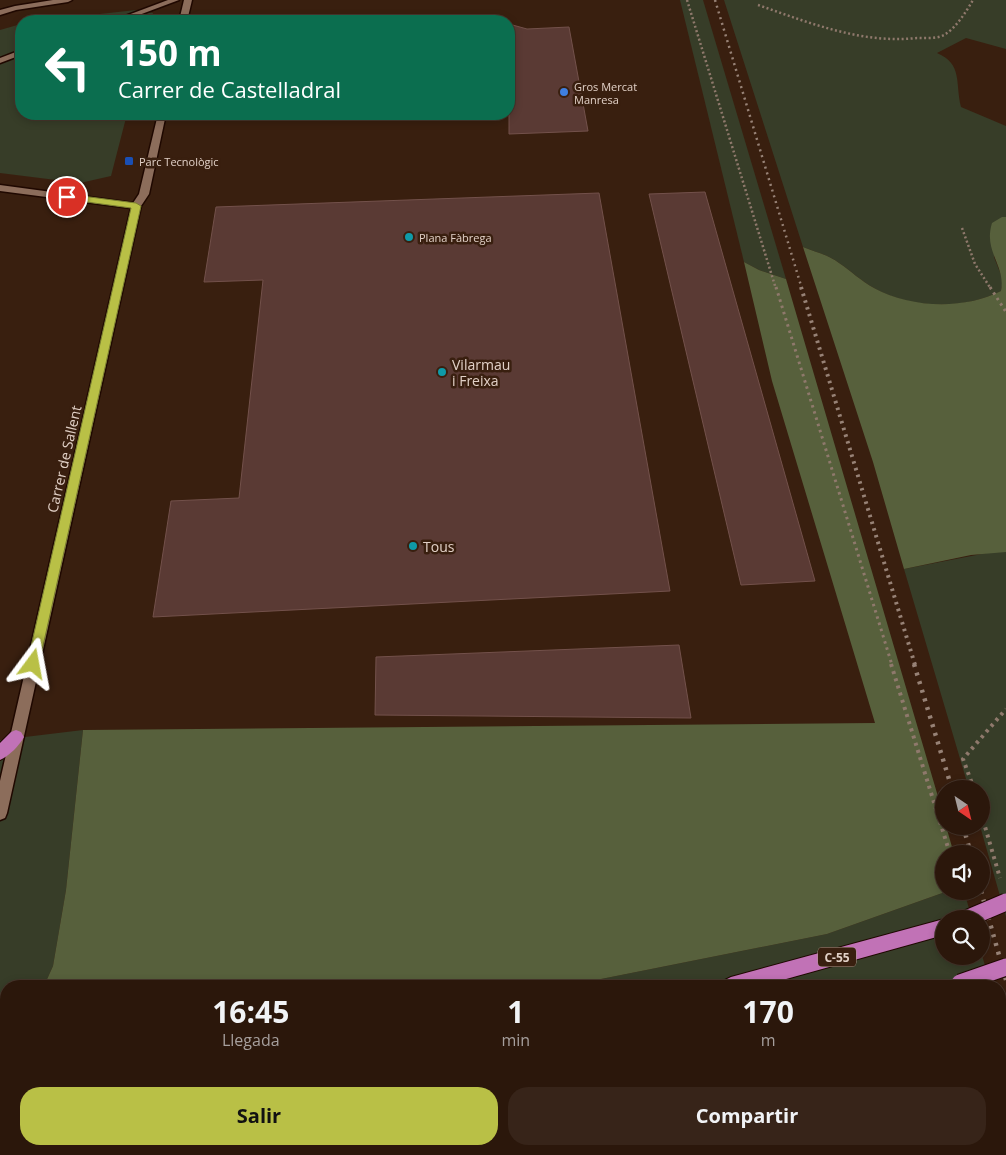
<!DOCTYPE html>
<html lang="es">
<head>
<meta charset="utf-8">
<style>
	:root { --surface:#2b170b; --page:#372419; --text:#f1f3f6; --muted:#a69f9d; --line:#47362c; --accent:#b9c046 }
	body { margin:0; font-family:"Open Sans",sans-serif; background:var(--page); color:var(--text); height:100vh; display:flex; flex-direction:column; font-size:19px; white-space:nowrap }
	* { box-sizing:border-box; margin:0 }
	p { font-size:16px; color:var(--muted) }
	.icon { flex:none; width:28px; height:28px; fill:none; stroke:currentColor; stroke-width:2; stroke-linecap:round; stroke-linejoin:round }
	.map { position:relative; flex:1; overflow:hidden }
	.drawer { position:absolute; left:0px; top:980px; width:1006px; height:175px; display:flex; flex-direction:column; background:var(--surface); border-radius:20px 20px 0 0; box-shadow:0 2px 8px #0003,0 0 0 1px var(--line) }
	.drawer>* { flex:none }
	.guide { position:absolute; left:15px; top:15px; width:500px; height:105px; border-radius:20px; box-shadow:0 2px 8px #0003,0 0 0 1px var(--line); background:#0b6e4f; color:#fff; overflow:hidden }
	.needle { width:32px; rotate:145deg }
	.buttons { position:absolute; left:935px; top:780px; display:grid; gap:10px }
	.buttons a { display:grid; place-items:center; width:55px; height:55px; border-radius:50%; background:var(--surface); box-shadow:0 2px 8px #0003,0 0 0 1px var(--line); font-size:25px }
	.pin { position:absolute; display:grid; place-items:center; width:42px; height:42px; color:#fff; margin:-21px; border:2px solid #fff; border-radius:50%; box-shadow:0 1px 5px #0007 }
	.me { position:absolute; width:55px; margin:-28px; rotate:13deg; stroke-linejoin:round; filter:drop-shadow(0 0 4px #0008) }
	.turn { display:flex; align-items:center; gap:18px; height:105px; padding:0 20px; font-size:22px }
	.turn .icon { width:65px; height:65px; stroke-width:2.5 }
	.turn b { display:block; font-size:35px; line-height:42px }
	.eta { display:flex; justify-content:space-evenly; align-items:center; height:85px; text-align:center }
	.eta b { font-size:30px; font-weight:700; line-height:35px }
	.button { display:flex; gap:10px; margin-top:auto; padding:10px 20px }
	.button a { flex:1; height:58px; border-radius:20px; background:var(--accent); color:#111; font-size:20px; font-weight:700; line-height:58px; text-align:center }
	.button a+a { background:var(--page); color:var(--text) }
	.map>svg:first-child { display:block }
	.green { fill:#373d28 }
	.forest { fill:#57603c }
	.building { fill:#5a3a34; stroke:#73514b }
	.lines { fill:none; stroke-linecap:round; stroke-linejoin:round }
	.service-casing { stroke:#1f0800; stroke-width:3 }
	.minor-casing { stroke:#1f0800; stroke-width:3 }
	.trunk-casing { stroke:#1f0800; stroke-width:2 }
	.path-far2 { stroke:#8f796c; stroke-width:2.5; stroke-dasharray:2 2.5; stroke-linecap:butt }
	.path-far1 { stroke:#8f796c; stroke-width:3; stroke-dasharray:2.5 4; stroke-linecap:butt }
	.path { stroke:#8f796c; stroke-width:4; stroke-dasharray:3 4.5; stroke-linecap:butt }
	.service { fill:#8c6d5b; fill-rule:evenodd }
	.minor { fill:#8c6d5b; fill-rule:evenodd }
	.trunk { fill:#c172b6; fill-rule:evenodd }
	.rail-far2 { stroke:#978276; stroke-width:2.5; stroke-dasharray:2 4; stroke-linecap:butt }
	.rail-far1 { stroke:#978276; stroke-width:4; stroke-dasharray:2.5 4.5; stroke-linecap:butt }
	.rail { stroke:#978276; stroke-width:4.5; stroke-dasharray:3 6; stroke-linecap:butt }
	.trunk-bridge-casing { stroke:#1f0800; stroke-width:19; stroke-linecap:butt }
	.trunk-bridge { stroke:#c172b6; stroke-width:17 }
	.route { fill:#b9c046; stroke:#787d2e }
	.shop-dot { fill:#3f7fe0; stroke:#391f0f; stroke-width:2 }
	.transit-dot { fill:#1a4fb4; stroke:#391f0f; stroke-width:2 }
	.culture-dot { fill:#0f9aa8; stroke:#391f0f; stroke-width:2 }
	.labels { text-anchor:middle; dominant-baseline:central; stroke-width:5; stroke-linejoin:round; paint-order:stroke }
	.far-poi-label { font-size:11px; fill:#e1d0c6; stroke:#391f0f; text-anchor:start }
	.shield { fill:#391f0f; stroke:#af9b8f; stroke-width:1 }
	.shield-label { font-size:12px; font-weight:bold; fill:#e1d0c6 }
	.poi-label { font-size:14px; fill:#e1d0c6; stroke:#391f0f; text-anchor:start }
	.street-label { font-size:14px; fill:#e1d0c6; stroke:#391f0f }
</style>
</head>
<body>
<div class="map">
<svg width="1006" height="1155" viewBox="0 0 1006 1155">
	<rect width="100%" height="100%" fill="#391f0f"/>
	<g class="green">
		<polygon points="680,0 703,0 786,279 759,270 744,262"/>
		<path d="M724,0H1006V49L966,38L937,53C963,64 955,83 961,107L1006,126V217H1002L994,257L1003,280L1001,291C963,310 911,309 874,288C861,281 851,271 839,263C829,255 815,252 803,247Z"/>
		<polygon points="136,10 153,13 151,21 36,21"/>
		<polygon points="21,24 21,114 127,114 111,176 80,183 0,173 0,30"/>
		<polygon points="992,552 1006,552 1006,917 980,826 981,789 969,789 904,569"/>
		<polygon points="83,730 66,890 53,966 44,986 6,986 6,1149 431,1149 386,1155 0,1155 0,740"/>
		<polygon points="948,891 964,891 972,919 944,919 944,956 981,956 981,952 991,986 566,986 827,934"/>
		<polygon points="1000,1019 1006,1039 1006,1155 802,1155 808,1149 1000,1149"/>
	</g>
	<g class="forest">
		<path d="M1002,217H1006V552L971,555L904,569L873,462L803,247C815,252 829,255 839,263C851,271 861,281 874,288C910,308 964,310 1001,291C1006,265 983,252 992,223Z"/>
		<polygon points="744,262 759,270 786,279 944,817 944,826 946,826 954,854 944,854 944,891 948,891 827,934 566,986 44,986 53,966 66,890 83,730 875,723 772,381"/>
		<polygon points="431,1149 808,1149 802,1155 386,1155"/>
	</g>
	<g class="building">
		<polygon points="509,24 527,29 569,27 588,131 509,134"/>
		<polygon points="705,192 815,581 741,585 649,194"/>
		<polygon points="599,193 670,591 153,617 171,501 239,498 263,280 204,282 216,207"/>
		<polygon points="679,645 691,718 375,715 376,657"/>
	</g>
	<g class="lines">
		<g class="service-casing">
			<g id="service">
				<polygon points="168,0 179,0 123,21 112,21"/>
				<polygon points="21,50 21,55 0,63 0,58"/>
			</g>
		</g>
		<g class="minor-casing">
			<g id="minor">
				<polygon points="53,0 72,0 68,2 16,10 0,15 0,10 15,6"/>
				<polygon points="184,0 192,0 187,21 179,21"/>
				<polygon points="158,114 166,114 149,194 141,206 7,813 5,818 0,820 0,781 131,208 0,191 0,185 133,203 139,194"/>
			</g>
		</g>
		<g class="trunk-casing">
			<g id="trunk">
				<path d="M16,730L21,732L24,737C19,746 9,756 0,760V743L11,732Z"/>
				<polygon points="944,919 944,935 761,986 722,986 725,980 731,977"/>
				<rect x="0" y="1073" width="6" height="18"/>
				<polygon points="6,1140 6,1149 23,1149 21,1155 0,1155 0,1141"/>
			</g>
		</g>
		<g class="path-far2">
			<polyline points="687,0 776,289"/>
			<path d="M758,5C810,23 861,44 917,38C926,38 936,39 944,35C956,28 966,12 973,0"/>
			<polyline points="962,228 975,264 991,289"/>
		</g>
		<g class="path-far1">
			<polyline points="776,287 892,665"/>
			<polyline points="990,287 1006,312"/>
		</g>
		<g class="path">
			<polyline points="891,664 950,854"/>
			<polyline points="974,789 963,759 1006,709"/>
			<polyline points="981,813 1000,878"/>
			<polyline points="1000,1044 1006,1067"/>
		</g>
		<use href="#service" class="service"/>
		<use href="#minor" class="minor"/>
		<use href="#trunk" class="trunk"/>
		<polyline class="rail-far2" points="715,0 802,289"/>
		<polyline class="rail-far1" points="801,287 915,665"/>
		<g class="rail">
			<polyline points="914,664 952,789"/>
			<polyline points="963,826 971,854"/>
			<polyline points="981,891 1006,980"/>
		</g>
		<g class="trunk-bridge-casing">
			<g id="trunk-bridge">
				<polyline points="966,919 1006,902"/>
				<polyline points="960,983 1006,967"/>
			</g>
		</g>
		<use href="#trunk-bridge" class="trunk-bridge"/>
	</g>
	<polygon class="route" points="67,194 136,203 141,206 39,664 33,669 27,664 131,208 64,199 64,195"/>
	<circle class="shop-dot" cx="564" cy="92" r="5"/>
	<rect class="transit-dot" x="124" y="156" width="10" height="10" rx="2.5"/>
	<g class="culture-dot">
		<circle cx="409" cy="237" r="5"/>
		<circle cx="442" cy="372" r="5"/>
		<circle cx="413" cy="546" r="5"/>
	</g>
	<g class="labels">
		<g class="far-poi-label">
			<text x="574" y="86">Gros Mercat<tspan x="574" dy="13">Manresa</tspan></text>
			<text x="139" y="161">Parc Tecnològic</text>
			<text x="419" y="237">Plana Fàbrega</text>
		</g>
		<rect class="shield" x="818" y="947.5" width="38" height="19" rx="4"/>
		<g class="shield-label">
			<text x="837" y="957">C-55</text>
		</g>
		<g class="poi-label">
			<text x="452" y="364">Vilarmau<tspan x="452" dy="16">i Freixa</tspan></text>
			<text x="423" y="546">Tous</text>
		</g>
		<g class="street-label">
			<text transform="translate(64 459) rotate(-77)">Carrer de Sallent</text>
		</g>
	</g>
</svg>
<div class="buttons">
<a><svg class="needle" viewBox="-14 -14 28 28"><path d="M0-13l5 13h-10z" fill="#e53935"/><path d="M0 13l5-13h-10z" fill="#a69f9d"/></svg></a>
<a><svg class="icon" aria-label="sound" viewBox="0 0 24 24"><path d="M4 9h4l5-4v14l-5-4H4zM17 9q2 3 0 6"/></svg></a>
<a><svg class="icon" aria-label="search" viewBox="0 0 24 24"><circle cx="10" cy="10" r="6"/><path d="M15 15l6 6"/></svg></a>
</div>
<div class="pin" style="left:67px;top:197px;background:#d93025"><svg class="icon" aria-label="arrive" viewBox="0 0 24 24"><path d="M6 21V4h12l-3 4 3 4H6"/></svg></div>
<svg class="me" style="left:33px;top:664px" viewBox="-20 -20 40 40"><path d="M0-17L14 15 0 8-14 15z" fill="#b9c046" stroke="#fff" stroke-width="4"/></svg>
<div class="guide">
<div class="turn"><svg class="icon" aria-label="left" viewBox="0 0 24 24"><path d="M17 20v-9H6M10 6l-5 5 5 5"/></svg><div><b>150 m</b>Carrer de Castelladral</div></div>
</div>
<section class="drawer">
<div class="eta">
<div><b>16:45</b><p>Llegada</p></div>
<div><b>1</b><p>min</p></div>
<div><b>170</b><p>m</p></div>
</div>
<div class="button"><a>Salir</a><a>Compartir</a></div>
</section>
</div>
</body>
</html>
